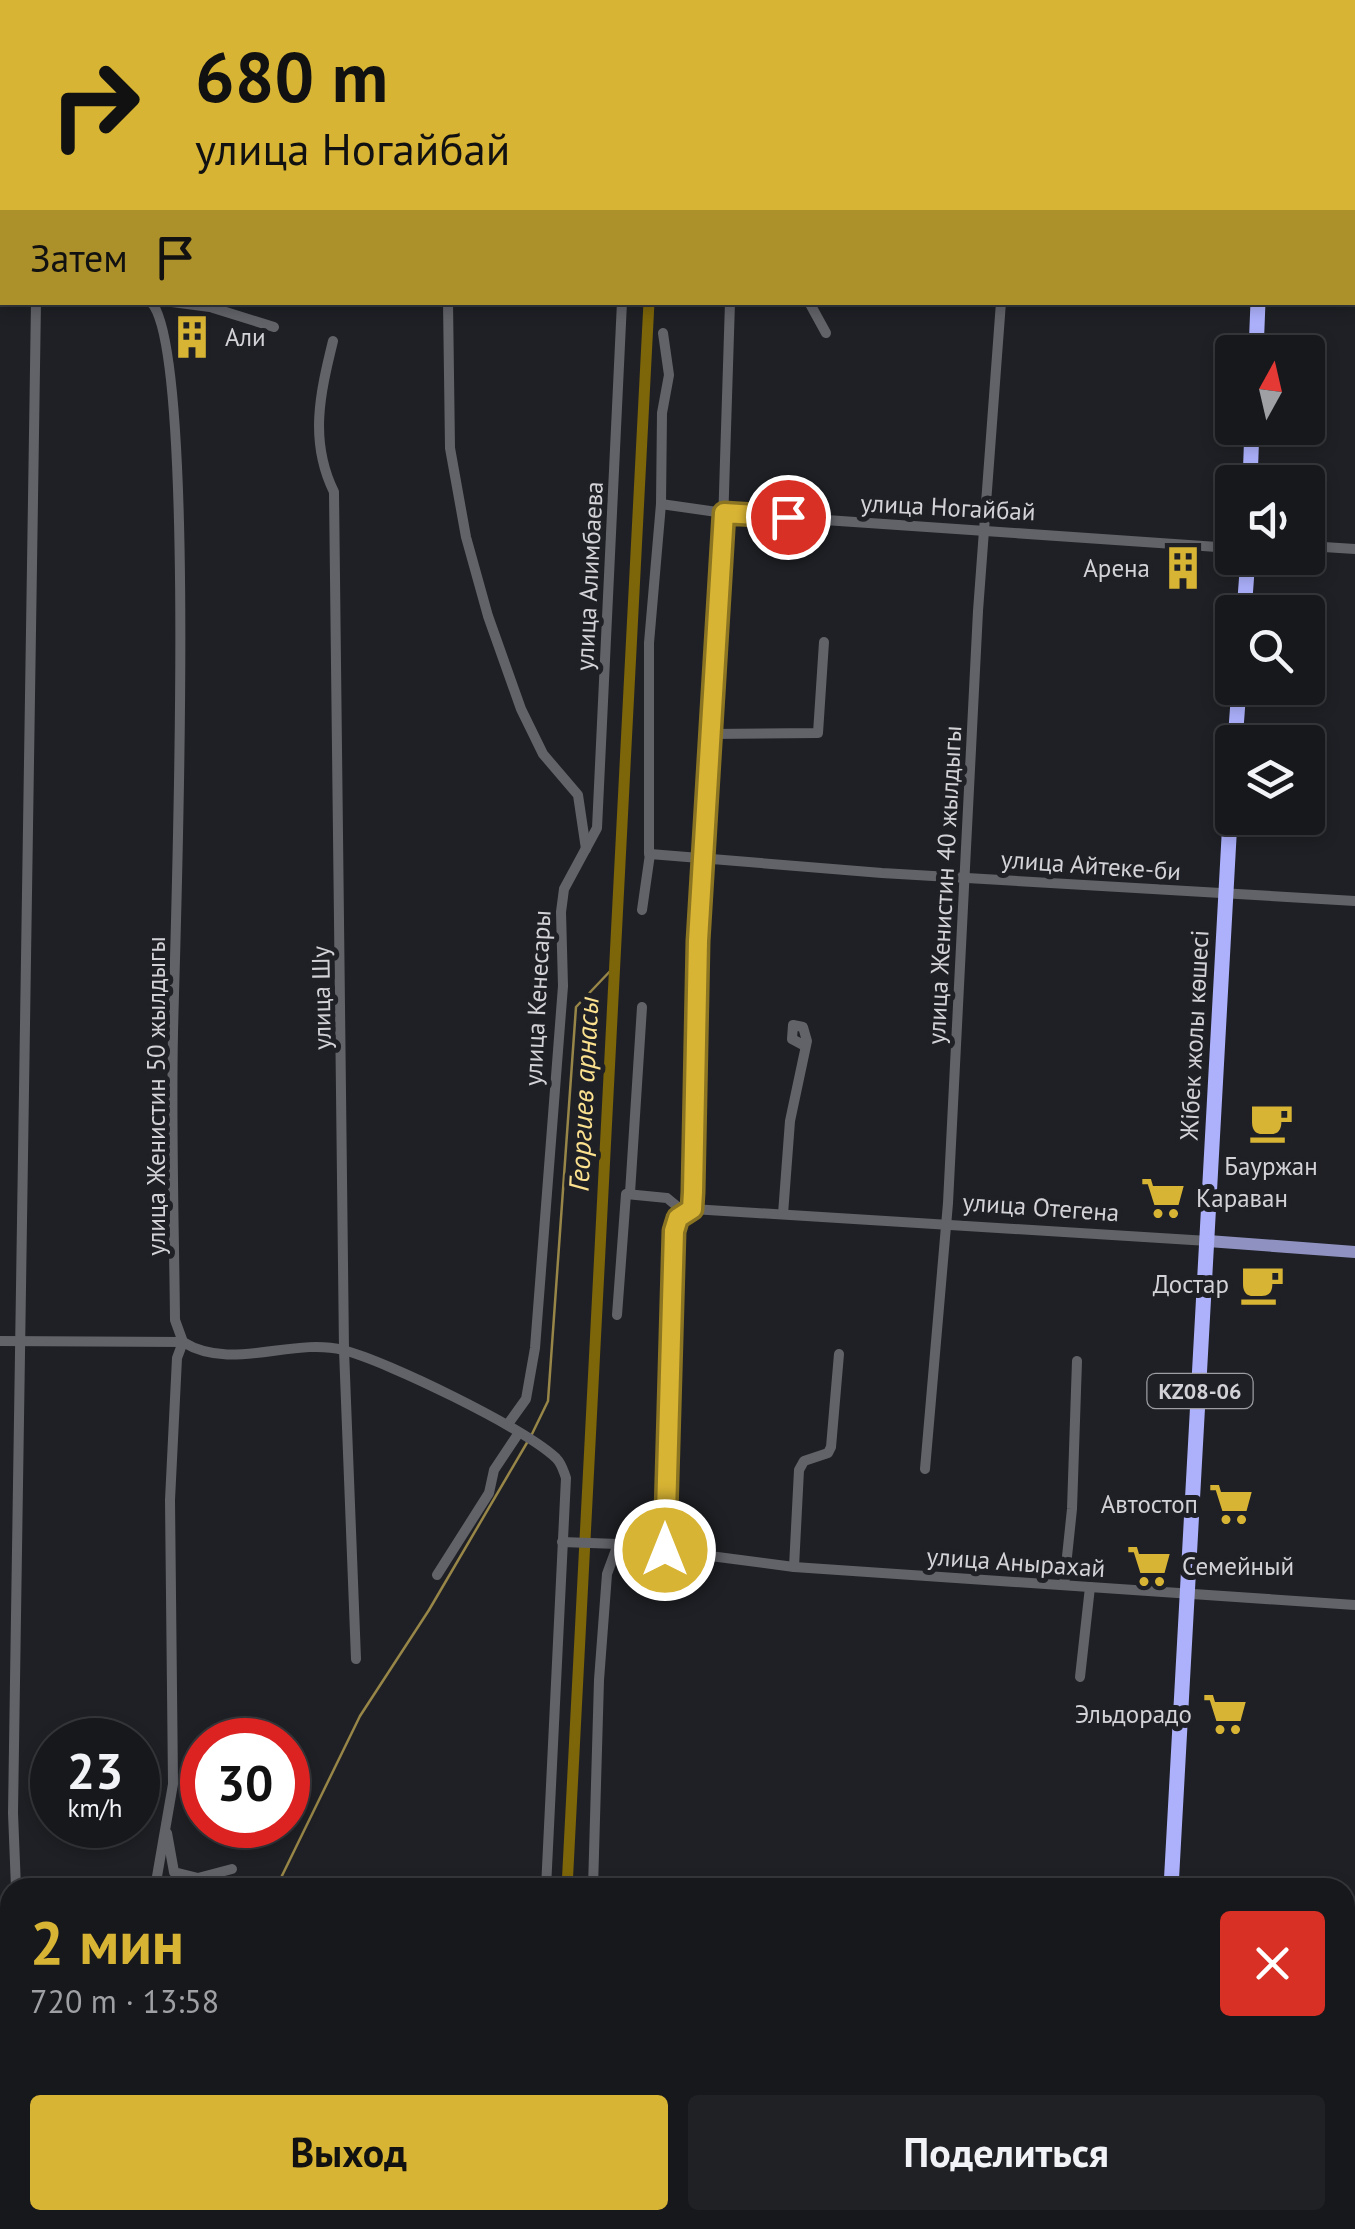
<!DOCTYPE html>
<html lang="ru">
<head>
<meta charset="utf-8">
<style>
	:root { --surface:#17181c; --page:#202125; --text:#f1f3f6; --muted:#9ea0a3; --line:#36373b; --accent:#d8b434 }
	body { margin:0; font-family:"PT Sans",sans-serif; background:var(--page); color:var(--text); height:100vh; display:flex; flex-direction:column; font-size:38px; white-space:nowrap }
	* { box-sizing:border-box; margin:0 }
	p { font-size:32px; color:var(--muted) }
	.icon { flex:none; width:55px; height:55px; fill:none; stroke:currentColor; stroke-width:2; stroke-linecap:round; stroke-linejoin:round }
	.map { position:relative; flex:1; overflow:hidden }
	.drawer { position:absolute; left:0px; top:1878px; width:1355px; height:352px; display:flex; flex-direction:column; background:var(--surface); border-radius:30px 30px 0 0; box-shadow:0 5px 15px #0003,0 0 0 2px var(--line) }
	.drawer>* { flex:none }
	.top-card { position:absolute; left:0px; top:0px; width:1355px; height:305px; box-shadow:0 5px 15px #0003,0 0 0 2px var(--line); background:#d8b434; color:#111; overflow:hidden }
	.needle { width:65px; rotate:8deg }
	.buttons { position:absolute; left:1215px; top:335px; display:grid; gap:20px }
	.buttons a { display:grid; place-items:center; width:110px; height:110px; border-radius:10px; background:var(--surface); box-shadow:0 5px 15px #0003,0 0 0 2px var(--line); font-size:50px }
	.speed { position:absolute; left:30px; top:1718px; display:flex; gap:20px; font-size:50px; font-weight:700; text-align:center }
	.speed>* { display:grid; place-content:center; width:130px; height:130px; border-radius:50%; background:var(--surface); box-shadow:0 5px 15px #0003,0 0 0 2px var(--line); line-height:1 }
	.speed small { font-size:25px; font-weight:400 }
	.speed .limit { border:15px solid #d22; background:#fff; color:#111 }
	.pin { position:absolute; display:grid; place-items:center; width:85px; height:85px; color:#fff; margin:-42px; border:5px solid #fff; border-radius:50%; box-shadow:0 2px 10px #0007 }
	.me { position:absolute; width:110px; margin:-55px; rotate:0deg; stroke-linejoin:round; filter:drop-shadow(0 0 8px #0008) }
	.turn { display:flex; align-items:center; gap:35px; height:210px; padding:0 30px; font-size:45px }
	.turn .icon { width:130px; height:130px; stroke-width:2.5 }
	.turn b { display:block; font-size:70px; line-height:85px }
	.then { display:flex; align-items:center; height:95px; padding:0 30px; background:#0003; gap:20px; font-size:38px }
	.round { display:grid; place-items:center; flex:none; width:105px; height:105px; border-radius:10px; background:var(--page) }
	.overview { display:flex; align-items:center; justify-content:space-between; height:170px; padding:0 30px }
	h1 { font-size:60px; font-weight:700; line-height:75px; color:var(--accent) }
	.action { display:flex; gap:20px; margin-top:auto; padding:20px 30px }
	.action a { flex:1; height:115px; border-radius:10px; background:var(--accent); color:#111; font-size:40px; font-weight:700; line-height:115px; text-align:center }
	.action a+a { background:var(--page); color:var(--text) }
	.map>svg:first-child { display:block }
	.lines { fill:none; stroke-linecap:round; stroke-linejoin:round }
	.stream { stroke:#978647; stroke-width:2.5 }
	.canal { stroke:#7d6509; stroke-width:11 }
	.minor { stroke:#626369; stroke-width:10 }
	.major { stroke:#8f92c1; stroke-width:12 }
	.highway { stroke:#adb1fc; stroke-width:15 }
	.route-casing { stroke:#8c7522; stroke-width:25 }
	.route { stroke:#d8b434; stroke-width:18 }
	.labels { text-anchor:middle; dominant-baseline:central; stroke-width:10; stroke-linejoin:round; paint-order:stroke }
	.shield { fill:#1f2025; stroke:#9d9da2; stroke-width:2.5 }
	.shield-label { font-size:22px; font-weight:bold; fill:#d3d3d7 }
	.poi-label { font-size:25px; fill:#d3d3d7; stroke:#1f2025; text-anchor:end }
	.street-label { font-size:25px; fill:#d3d3d7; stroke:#1f2025 }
	.water-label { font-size:28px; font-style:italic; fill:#fce18f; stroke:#1f2025 }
</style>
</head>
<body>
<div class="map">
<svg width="1355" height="2229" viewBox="0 0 1355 2229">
	<rect width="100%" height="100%" fill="#1f2025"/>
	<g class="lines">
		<g class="stream">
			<polyline points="532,1434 548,1401 576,1007 614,967"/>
			<polyline points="276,1888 360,1716 429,1610 528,1441"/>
			<polyline points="170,2229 171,2220"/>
		</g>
		<g class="canal">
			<polyline points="663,2 663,0"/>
			<polyline points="567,1888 649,302"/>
			<polyline points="550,2229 551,2220"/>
		</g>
		<g class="minor">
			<polyline points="55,0 55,2"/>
			<polyline points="296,0 296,2"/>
			<polyline points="481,2 481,0"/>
			<polyline points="636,2 636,0"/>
			<polyline points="696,2 696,0"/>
			<polyline points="723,2 723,0"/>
			<polyline points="1019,2 1019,0"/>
			<polyline points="1352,201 1355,201"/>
			<polyline points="0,287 2,287"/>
			<polyline points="1352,291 1355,291"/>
			<path d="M151,302C198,351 175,932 173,1033C171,1128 174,1225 175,1320L183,1342L177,1358L170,1500L173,1784L155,1888"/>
			<polyline points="172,302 210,307 274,327"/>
			<polyline points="448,302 450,448 466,537 488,616 521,709 543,754 578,795 586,849"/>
			<polyline points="809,302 826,333"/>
			<path d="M333,341C320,394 309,441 334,492L344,1350L356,1659"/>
			<polyline points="661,504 724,513 1232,548"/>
			<polyline points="1308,546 1355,549"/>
			<polyline points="711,734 818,733 824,642"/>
			<polyline points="649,854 649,643 661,504 662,413 669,375 663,333"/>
			<polyline points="642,910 650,854 882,873 1355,901"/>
			<polyline points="630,1193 642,1007"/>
			<polyline points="692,1209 698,941 722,556 730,302"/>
			<polyline points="692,1209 1208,1241"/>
			<polyline points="783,1214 790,1121 807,1041 803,1027 793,1025 792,1039 805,1046"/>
			<polyline points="617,1315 626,1194 667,1198 684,1212"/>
			<path d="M0,1341L183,1342C231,1372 292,1337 343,1350C387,1361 524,1428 556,1458C562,1464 563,1470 566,1478L546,1888"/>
			<polyline points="508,1424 526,1399 535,1348 563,986 561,912 564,889 597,828 622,302"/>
			<polyline points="925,1469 948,1203 978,611 1001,302"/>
			<polyline points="562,1542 618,1544 794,1567 1355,1605"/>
			<polyline points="665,1550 673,1231 678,1218 692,1209"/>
			<polyline points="794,1567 799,1470 804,1461 828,1453 831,1447 839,1354"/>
			<polyline points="437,1575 489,1493 494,1470 518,1434"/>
			<polyline points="1064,1585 1072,1509 1077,1361"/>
			<polyline points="1080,1677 1090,1587"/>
			<polyline points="167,1833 174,1872 198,1878 232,1869"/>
			<polyline points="16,1888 13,1813 36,302"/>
			<polyline points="593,1888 599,1680 607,1574 618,1544"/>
			<polyline points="1345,1964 1355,1965"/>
			<polyline points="533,2229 533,2220"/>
			<polyline points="579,2229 580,2220"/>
			<polyline points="760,2229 761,2220"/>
			<polyline points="879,2229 880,2220"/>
			<polyline points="1000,2229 1001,2220"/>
		</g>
		<polyline class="major" points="1208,1241 1355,1252"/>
		<g class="highway">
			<polyline points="1275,2 1276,0"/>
			<polyline points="1256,352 1258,302"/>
			<polyline points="1250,482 1252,428"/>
			<polyline points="1244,612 1248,558"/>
			<polyline points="1235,742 1239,688"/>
			<polyline points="1171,1888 1232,783"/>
			<polyline points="1153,2229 1154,2220"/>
		</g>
	</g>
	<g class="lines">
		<g class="route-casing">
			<polyline id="route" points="665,1550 674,1231 678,1218 692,1209 693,1192 698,941 724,513 788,517"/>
		</g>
		<use href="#route" class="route"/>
	</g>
	<defs>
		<g id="building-bare" transform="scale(3.45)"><path d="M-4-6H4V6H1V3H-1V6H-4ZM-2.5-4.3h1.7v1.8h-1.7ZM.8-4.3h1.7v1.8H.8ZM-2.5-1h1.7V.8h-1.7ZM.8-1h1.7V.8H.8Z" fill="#d8b434" stroke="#1f2025" stroke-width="2.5" paint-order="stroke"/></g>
		<g id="cafe-bare" transform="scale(3.45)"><path d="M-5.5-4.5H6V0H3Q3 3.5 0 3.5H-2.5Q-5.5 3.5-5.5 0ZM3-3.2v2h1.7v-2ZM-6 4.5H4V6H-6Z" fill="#d8b434" stroke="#1f2025" stroke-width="2.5" paint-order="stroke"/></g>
		<g id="supermarket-bare" transform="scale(3.45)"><path d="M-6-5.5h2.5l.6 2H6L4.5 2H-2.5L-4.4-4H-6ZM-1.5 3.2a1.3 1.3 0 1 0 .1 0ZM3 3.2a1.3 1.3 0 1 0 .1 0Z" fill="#d8b434" stroke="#1f2025" stroke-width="2.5" paint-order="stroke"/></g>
	</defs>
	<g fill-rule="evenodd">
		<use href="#building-bare" x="192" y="337"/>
		<use href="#building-bare" x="1183" y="568"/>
		<use href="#cafe-bare" x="1271" y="1122"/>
		<use href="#supermarket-bare" x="1163" y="1198"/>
		<use href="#cafe-bare" x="1262" y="1284"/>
		<use href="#supermarket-bare" x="1231" y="1504"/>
		<use href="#supermarket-bare" x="1149" y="1566"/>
		<use href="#supermarket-bare" x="1225" y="1714"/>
	</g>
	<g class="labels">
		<rect class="shield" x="1147.5" y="1374" width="105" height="34" rx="8"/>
		<g class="shield-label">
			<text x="1200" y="1391">KZ08-06</text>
		</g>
		<g class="poi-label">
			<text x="225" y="337" text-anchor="start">Али</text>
			<text x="1150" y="568">Арена</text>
			<text x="1271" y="1166" text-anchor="middle">Бауржан</text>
			<text x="1196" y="1198" text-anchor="start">Караван</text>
			<text x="1229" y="1284">Достар</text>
			<text x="1198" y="1504">Автостоп</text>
			<text x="1182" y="1566" text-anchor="start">Семейный</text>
			<text x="1192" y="1714">Эльдорадо</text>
		</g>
		<g class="street-label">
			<text transform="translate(948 507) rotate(3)">улица Ногайбай</text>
			<text transform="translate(589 576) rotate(-87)">улица Алимбаева</text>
			<text transform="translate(1091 865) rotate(4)">улица Айтеке-би</text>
			<text transform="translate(944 885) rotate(-87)">улица Женистин 40 жылдыгы</text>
			<text transform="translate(321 998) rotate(-91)">улица Шу</text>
			<text transform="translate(537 998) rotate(-87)">улица Кенесары</text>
			<text transform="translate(1194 1035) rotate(-87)">Жібек жолы көшесі</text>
			<text transform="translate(156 1096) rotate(-90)">улица Женистин 50 жылдыгы</text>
			<text transform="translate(1041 1207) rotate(4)">улица Отегена</text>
			<text transform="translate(1016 1562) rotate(4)">улица Анырахай</text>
		</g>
		<g class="water-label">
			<text transform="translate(583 1094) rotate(-87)">Георгиев арнасы</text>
		</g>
	</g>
</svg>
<div class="buttons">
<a><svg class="needle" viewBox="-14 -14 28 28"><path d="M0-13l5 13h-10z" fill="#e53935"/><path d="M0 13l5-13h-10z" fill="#9ea0a3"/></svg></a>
<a><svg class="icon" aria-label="sound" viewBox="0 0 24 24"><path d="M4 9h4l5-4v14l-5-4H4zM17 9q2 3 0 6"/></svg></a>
<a><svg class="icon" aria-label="search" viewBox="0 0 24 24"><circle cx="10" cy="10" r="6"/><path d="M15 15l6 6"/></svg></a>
<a><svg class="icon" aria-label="layers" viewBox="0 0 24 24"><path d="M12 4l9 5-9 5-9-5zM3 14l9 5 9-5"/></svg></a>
</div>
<div class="speed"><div>23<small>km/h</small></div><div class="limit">30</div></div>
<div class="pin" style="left:788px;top:517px;background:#d93025"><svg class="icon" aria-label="arrive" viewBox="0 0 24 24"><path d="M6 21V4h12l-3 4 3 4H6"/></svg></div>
<svg class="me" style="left:665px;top:1550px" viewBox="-20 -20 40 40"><circle r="17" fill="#d8b434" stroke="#fff" stroke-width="3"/><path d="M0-11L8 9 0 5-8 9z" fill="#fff"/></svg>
<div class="top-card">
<div class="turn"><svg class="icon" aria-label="right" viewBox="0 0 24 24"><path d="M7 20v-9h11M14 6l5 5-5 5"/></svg><div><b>680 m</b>улица Ногайбай</div></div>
<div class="then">Затем<svg class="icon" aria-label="arrive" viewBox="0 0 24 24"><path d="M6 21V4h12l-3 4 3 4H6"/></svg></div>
</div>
<section class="drawer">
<div class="overview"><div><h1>2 мин</h1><p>720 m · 13:58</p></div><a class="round" style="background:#d93025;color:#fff"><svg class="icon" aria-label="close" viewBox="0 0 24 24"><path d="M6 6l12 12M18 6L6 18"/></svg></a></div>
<div class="action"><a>Выход</a><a>Поделиться</a></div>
</section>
</div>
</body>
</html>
